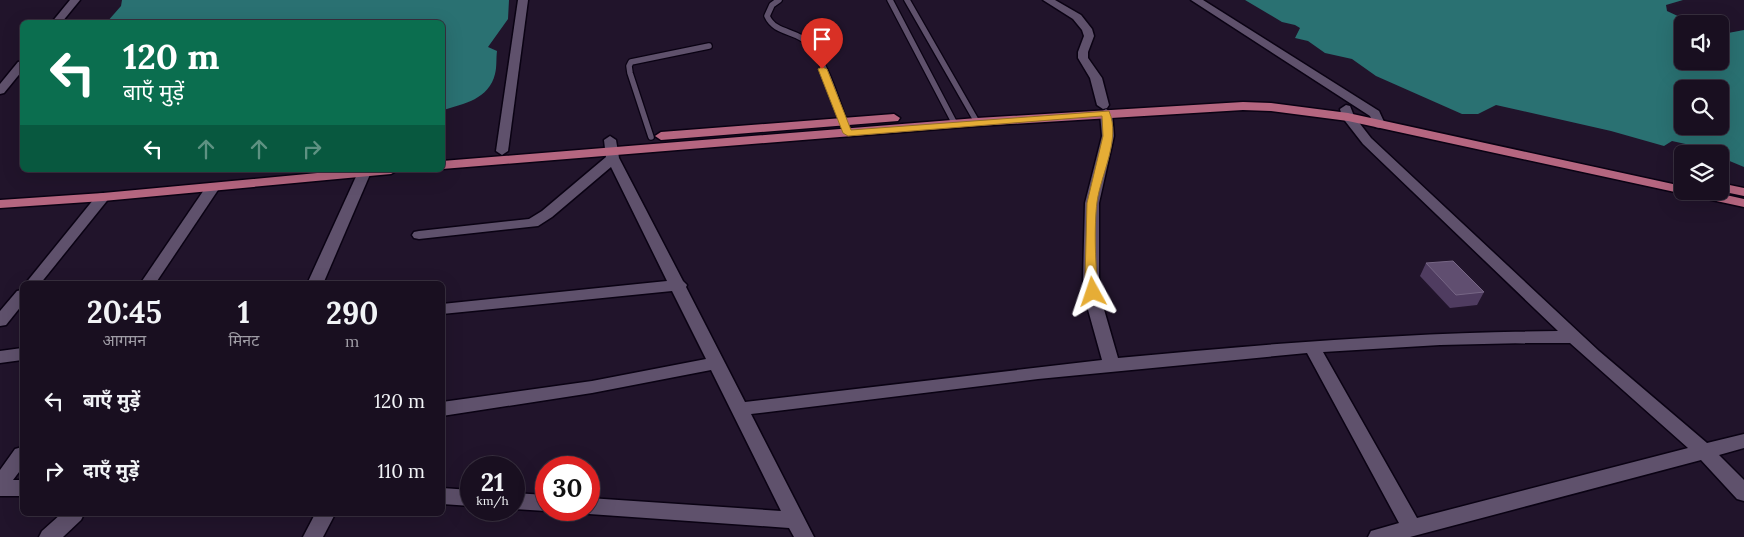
<!DOCTYPE html>
<html lang="hi">
<head>
<meta charset="utf-8">
<style>
	:root { --surface:#190f20; --page:#261d2d; --text:#f1f3f6; --muted:#9f9ca5; --line:#372f3e }
	body { margin:0; font-family:Lora,"Noto Sans Devanagari",serif; background:var(--page); color:var(--text); height:100vh; display:flex; flex-direction:column; font-size:19px; white-space:nowrap }
	* { box-sizing:border-box; margin:0 }
	p { font-size:16px; color:var(--muted) }
	.icon { flex:none; width:28px; height:28px; fill:none; stroke:currentColor; stroke-width:2; stroke-linecap:round; stroke-linejoin:round }
	.map { position:relative; flex:1; overflow:hidden }
	.details { position:absolute; left:20px; top:281px; width:425px; height:235px; display:flex; flex-direction:column; background:var(--surface); border-radius:8px; box-shadow:0 5px 20px #0002,0 0 0 1px var(--line) }
	.details>* { flex:none }
	.top-card { position:absolute; left:20px; top:20px; width:425px; height:152px; border-radius:8px; box-shadow:0 5px 20px #0002,0 0 0 1px var(--line); background:#0b6e4f; color:#fff; overflow:hidden }
	.buttons { position:absolute; left:1674px; top:15px; display:grid; gap:10px }
	.buttons a { display:grid; place-items:center; width:55px; height:55px; border-radius:8px; background:var(--surface); box-shadow:0 5px 20px #0002,0 0 0 1px var(--line); font-size:25px }
	.speed { position:absolute; left:460px; top:456px; display:flex; gap:10px; font-size:25px; font-weight:700; text-align:center }
	.speed>* { display:grid; place-content:center; width:65px; height:65px; border-radius:50%; background:var(--surface); box-shadow:0 5px 20px #0002,0 0 0 1px var(--line); line-height:1 }
	.speed small { font-size:12px; font-weight:400 }
	.speed .limit { border:8px solid #d22; background:#fff; color:#111 }
	.pin { position:absolute; display:grid; place-items:center; width:42px; height:42px; color:#fff; margin:-51px -21px; border-radius:50% 50% 50% 0; rotate:-45deg; box-shadow:0 0 5px #0007 }
	.pin .icon { rotate:45deg }
	.me { position:absolute; width:55px; margin:-28px; rotate:355deg; stroke-linejoin:round; filter:drop-shadow(0 0 4px #0008) }
	.turn { display:flex; align-items:center; gap:18px; height:105px; padding:0 20px; font-size:22px }
	.turn .icon { width:65px; height:65px; stroke-width:2.5 }
	.turn b { display:block; font-size:35px; line-height:42px }
	.lanes { display:flex; align-items:center; height:48px; padding:0 20px; background:#0003; justify-content:center; gap:25px; direction:ltr }
	.lanes .off { opacity:.35 }
	.eta { display:flex; justify-content:space-evenly; align-items:center; height:85px; text-align:center }
	.eta b { font-size:30px; font-weight:700; line-height:35px }
	ul { padding:0; list-style:none }
	li { display:flex; align-items:center; gap:15px; height:70px; padding:0 20px }
	li div { flex:1 }
	li b { display:block; font-size:19px }
	li em { font-style:normal }
	.map>svg:first-child { display:block }
	.water { fill:#2a7172; fill-rule:evenodd }
	.lines { fill:none; stroke-linecap:round; stroke-linejoin:round }
	.service-casing { stroke:#0a0213; stroke-width:8 }
	.minor-casing { stroke:#0a0213; stroke-width:3 }
	.primary-casing { stroke:#0a0213; stroke-width:3 }
	.service { stroke:#5f516c; stroke-width:5.5 }
	.minor { fill:#5f516c; fill-rule:evenodd }
	.primary { fill:#b56680; fill-rule:evenodd }
	.wall { fill:#4f3c60 }
	.building { fill:#604e70; stroke:#766685 }
	.route { fill:#e6ad36; stroke:#967023 }
</style>
</head>
<body>
<div class="map">
<svg width="1744" height="537" viewBox="0 0 1744 537">
	<rect width="100%" height="100%" fill="#21142b"/>
	<g class="water">
		<path d="M122,0H509L508,19L488,47L497,51C496,58 497,67 495,74C489,99 464,104 443,110L442,22H107L121,6Z"/>
		<path d="M1245,0H1683L1666,5L1667,11L1695,24H1682V61H1720V31L1728,33L1744,30V167L1720,157V154H1714L1699,147L1672,141L1664,146L1611,131L1496,105L1478,114H1462L1376,76L1352,59L1325,53L1308,41L1295,38L1300,28L1295,25L1282,22ZM1682,89H1720V126H1682Z"/>
	</g>
	<g class="lines">
		<g class="service-casing">
			<g id="service">
				<path d="M779,0L772,5L767,16C775,34 796,30 808,43C826,62 839,108 848,133"/>
				<polyline points="890,0 955,124"/>
				<polyline points="907,0 977,122"/>
				<polyline points="651,137 630,73 629,66 631,62 709,46"/>
			</g>
		</g>
		<g class="minor-casing">
			<g id="minor">
				<polygon points="70,0 80,0 62,22 52,22"/>
				<polygon points="518,0 528,0 508,151 502,155 496,151"/>
				<polygon points="1043,0 1055,0 1081,15 1092,29 1094,36 1088,52 1088,58 1102,78 1109,105 1107,108 1103,109 1097,105 1090,78 1078,58 1078,52 1084,36 1082,30 1073,19"/>
				<polygon points="1191,0 1203,0 1379,111 1385,124 1379,128 1375,127 1370,116"/>
				<polygon points="22,61 22,71 4,93 0,94 0,84 18,62"/>
				<path d="M1346,105L1350,106L1354,116L1371,138L1599,351L1707,443L1744,434V448L1719,455L1744,480V501L1737,499L1701,460L1410,537H1368L1371,531L1399,523L1307,353L1038,379L751,414L814,537H794L789,528L589,514L582,512L581,510H589V498L781,511L711,370L592,393L442,416V402L592,381L706,359L672,291L442,314V304L667,281L611,167L552,217L538,226L419,239L414,238L412,235L414,232L419,231L529,219L542,211L606,157L604,140L610,136L616,140L619,158L683,281L687,285L686,287L745,402L1102,360L1087,306L1083,279L1085,203L1102,136L1100,113L1106,109L1112,113L1114,136L1099,203V279L1103,306L1118,358C1265,344 1411,332 1558,331L1363,144L1342,117L1340,109ZM1529,343H1570L1688,448L1417,518L1323,352L1440,345Z"/>
				<polygon points="359,170 369,170 371,172 323,284 307,284"/>
				<polygon points="213,183 220,187 155,284 140,284 208,184"/>
				<polygon points="103,193 110,197 40,284 25,284 98,194"/>
				<polygon points="22,290 22,305 6,325 0,326 0,311 17,291"/>
				<polygon points="22,348 22,360 0,363 0,351"/>
				<polygon points="22,447 22,468 13,480 22,480 22,496 0,496 0,470 15,449"/>
				<polygon points="442,488 471,490 471,506 442,504"/>
				<polygon points="514,493 546,495 546,510 549,510 546,511 514,509"/>
				<polygon points="61,514 84,514 81,520 63,537 39,537 42,531"/>
				<polygon points="315,514 335,514 323,537 303,537"/>
			</g>
		</g>
		<g class="primary-casing">
			<g id="primary">
				<polygon points="1243,102 1271,103 1348,113 1682,186 1682,191 1708,191 1744,199 1744,207 1348,121 1271,111 1243,110 977,126 442,169 442,161 977,118"/>
				<polygon points="894,114 900,118 898,121 661,140 655,136 661,132"/>
				<polygon points="349,170 398,170 391,174 103,201 0,208 0,200 103,193"/>
				<polygon points="1720,183 1744,188 1744,196 1720,191"/>
			</g>
		</g>
		<use href="#service" class="service"/>
		<use href="#minor" class="minor"/>
		<use href="#primary" class="primary"/>
	</g>
	<polygon class="wall" points="1426,263 1484,292 1477,305 1450,308 1420,276"/>
	<polygon class="building" points="1453,261 1484,292 1456,295 1426,263"/>
	<path class="route" d="M822,67L827,69L851,130L1109,111C1121,139 1101,174 1097,202C1094,225 1095,270 1099,292L1097,295H1089L1085,279L1087,203L1103,136L1102,116L848,136L843,133L818,69Z"/>
</svg>
<div class="buttons">
<a><svg class="icon" aria-label="sound" viewBox="0 0 24 24"><path d="M4 9h4l5-4v14l-5-4H4zM17 9q2 3 0 6"/></svg></a>
<a><svg class="icon" aria-label="search" viewBox="0 0 24 24"><circle cx="10" cy="10" r="6"/><path d="M15 15l6 6"/></svg></a>
<a><svg class="icon" aria-label="layers" viewBox="0 0 24 24"><path d="M12 4l9 5-9 5-9-5zM3 14l9 5 9-5"/></svg></a>
</div>
<div class="speed"><div>21<small>km/h</small></div><div class="limit">30</div></div>
<div class="pin" style="left:822px;top:69px;background:#d93025"><svg class="icon" aria-label="arrive" viewBox="0 0 24 24"><path d="M6 21V4h12l-3 4 3 4H6"/></svg></div>
<svg class="me" style="left:1093px;top:292px" viewBox="-20 -20 40 40"><path d="M0-17L14 15 0 8-14 15z" fill="#e6ad36" stroke="#fff" stroke-width="4"/></svg>
<div class="top-card">
<div class="turn"><svg class="icon" aria-label="left" viewBox="0 0 24 24"><path d="M17 20v-9H6M10 6l-5 5 5 5"/></svg><div><b>120 m</b>बाएँ मुड़ें</div></div>
<div class="lanes"><svg class="icon" aria-label="left" viewBox="0 0 24 24"><path d="M17 20v-9H6M10 6l-5 5 5 5"/></svg><svg class="icon off" aria-label="ahead" viewBox="0 0 24 24"><path d="M12 20V5M6 11l6-6 6 6"/></svg><svg class="icon off" aria-label="ahead" viewBox="0 0 24 24"><path d="M12 20V5M6 11l6-6 6 6"/></svg><svg class="icon off" aria-label="right" viewBox="0 0 24 24"><path d="M7 20v-9h11M14 6l5 5-5 5"/></svg></div>
</div>
<section class="details">
<div class="eta">
<div><b>20:45</b><p>आगमन</p></div>
<div><b>1</b><p>मिनट</p></div>
<div><b>290</b><p>m</p></div>
</div>
<ul>
<li><svg class="icon" aria-label="left" viewBox="0 0 24 24"><path d="M17 20v-9H6M10 6l-5 5 5 5"/></svg><div><b>बाएँ मुड़ें</b></div><em>120 m</em></li>
<li><svg class="icon" aria-label="right" viewBox="0 0 24 24"><path d="M7 20v-9h11M14 6l5 5-5 5"/></svg><div><b>दाएँ मुड़ें</b></div><em>110 m</em></li>
</ul>
</section>
</div>
</body>
</html>
